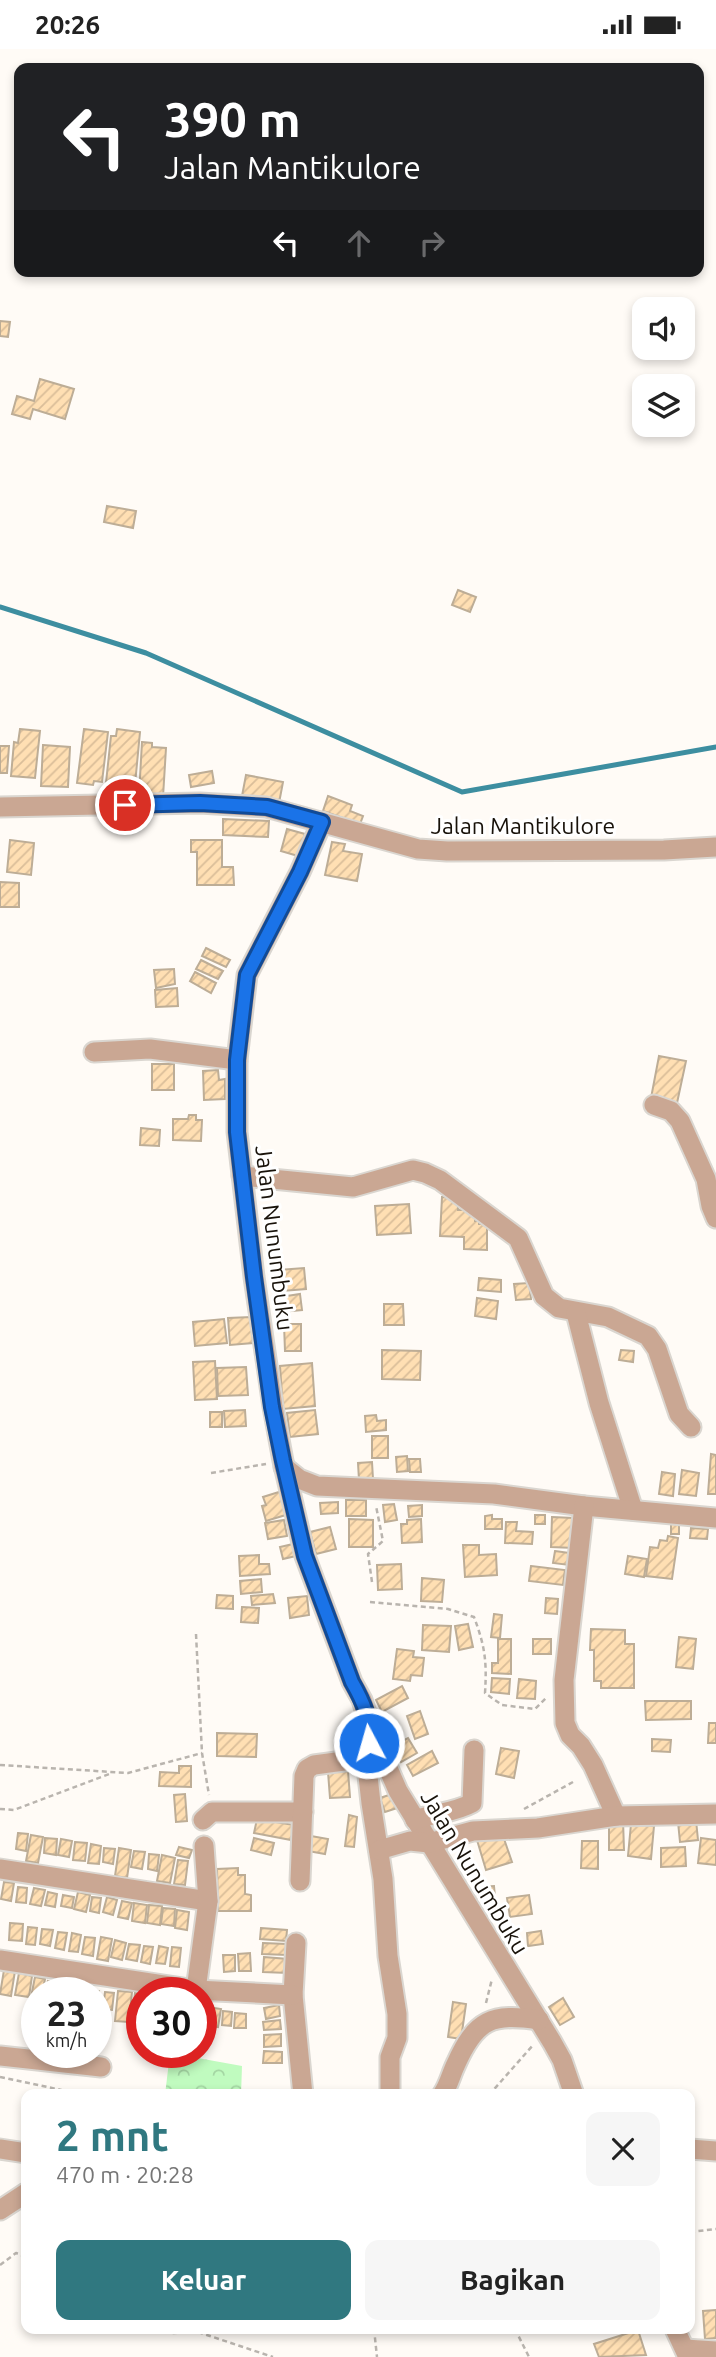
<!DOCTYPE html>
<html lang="id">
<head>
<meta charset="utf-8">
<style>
	:root { --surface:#fff; --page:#f6f6f6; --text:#222; --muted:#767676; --accent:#307880 }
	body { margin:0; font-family:Ubuntu,sans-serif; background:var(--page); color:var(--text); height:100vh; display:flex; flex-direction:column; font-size:26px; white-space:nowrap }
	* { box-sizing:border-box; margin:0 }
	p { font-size:23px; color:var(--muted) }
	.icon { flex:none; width:38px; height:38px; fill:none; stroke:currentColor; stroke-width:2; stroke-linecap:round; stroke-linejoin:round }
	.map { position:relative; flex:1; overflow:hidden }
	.panel { position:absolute; left:21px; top:2040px; width:674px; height:245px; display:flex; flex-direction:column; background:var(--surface); border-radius:14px; box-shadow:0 4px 10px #0003 }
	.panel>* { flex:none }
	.top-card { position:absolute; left:14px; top:14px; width:690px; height:214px; border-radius:14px; box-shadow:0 4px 10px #0003; background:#202124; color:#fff; overflow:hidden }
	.fabs { position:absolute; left:632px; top:248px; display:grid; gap:14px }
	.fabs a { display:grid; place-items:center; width:63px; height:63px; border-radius:14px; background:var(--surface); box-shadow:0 4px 10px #0003; font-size:35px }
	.speed { position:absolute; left:21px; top:1928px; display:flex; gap:14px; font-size:35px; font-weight:700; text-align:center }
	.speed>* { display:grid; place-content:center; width:91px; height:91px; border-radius:50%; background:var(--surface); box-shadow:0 4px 10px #0003; line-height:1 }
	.speed small { font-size:18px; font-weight:400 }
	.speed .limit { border:10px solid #d22; background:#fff; color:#111 }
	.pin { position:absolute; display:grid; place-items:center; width:60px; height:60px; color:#fff; margin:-30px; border:4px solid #fff; border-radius:50%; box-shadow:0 2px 7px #0007 }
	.me { position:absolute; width:77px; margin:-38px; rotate:354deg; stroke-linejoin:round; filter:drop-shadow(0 0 5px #0008) }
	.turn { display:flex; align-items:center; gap:24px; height:147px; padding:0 35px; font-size:32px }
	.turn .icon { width:91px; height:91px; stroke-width:2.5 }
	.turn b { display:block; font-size:49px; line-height:60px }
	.lanes { display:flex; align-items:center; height:66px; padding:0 35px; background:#0003; justify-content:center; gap:35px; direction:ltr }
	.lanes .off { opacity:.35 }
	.round { display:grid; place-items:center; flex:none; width:74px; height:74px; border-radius:14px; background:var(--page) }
	.head { display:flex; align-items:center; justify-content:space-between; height:119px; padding:0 35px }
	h1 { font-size:42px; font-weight:600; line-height:52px; color:var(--accent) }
	.primary-button { display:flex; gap:14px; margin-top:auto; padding:14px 35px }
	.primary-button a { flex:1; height:80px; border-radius:14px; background:var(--accent); color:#fff; font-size:28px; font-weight:600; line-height:80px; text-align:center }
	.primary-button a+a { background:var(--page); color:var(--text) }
	.status { display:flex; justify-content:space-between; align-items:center; height:49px; padding:0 35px; background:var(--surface); direction:ltr }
	.status svg { height:19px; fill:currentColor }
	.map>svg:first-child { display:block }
	.forest { fill:url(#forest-crowns) }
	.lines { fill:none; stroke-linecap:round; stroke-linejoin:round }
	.stream { stroke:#3d8ea0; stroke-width:5 }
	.building { fill:url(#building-hatch); stroke:#bdad96; stroke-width:2 }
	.minor-casing { stroke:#dad6d0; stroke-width:23 }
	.path { stroke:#b9b4ae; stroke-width:2.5; stroke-dasharray:5 3.5; stroke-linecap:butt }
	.minor { stroke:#caa793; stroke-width:19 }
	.route-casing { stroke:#114b97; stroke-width:18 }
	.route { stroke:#1a73e8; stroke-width:12 }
	.labels { text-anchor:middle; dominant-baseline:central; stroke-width:6; stroke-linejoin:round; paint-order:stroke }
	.street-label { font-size:23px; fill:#18120a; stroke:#fff }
</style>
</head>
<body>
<div class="status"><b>20:26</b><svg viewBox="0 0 49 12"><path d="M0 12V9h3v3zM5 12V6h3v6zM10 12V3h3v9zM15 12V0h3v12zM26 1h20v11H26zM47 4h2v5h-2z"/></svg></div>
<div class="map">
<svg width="716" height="2308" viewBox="0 0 716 2308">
	<defs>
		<pattern id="forest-crowns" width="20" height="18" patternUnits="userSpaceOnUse" patternTransform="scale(1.75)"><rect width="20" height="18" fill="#c0fbbf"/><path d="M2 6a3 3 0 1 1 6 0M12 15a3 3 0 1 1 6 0" fill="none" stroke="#a4d6a3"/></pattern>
		<pattern id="building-hatch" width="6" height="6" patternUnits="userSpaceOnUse" patternTransform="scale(1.75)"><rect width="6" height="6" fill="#ffdfb3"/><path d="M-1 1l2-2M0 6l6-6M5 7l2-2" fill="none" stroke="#dabe99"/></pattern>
	</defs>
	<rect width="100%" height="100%" fill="#fffbf6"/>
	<polygon class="forest" points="170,2004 242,2017 241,2046 165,2046"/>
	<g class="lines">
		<polyline class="stream" points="0,558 146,604 462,743 716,698"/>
	</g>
	<g class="building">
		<polygon points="0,272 10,273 8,288 0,287"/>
		<polygon points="40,330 74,340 65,370 33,360 30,370 12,365 17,347 34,352"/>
		<polygon points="107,457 136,462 133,479 104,473"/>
		<polygon points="458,541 476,548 470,563 452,556"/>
		<polygon points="20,680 40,682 35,729 11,727 14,693 18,694"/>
		<polygon points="84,680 108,683 102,733 94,732 93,736 77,734"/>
		<polygon points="117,680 140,683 134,746 105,743 111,687 116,687"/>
		<polygon points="142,693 152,694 152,698 166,699 163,748 139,746"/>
		<polygon points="43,696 70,698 68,738 41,737"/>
		<polygon points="0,697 9,697 7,724 0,724"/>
		<polygon points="212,722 214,734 191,738 189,726"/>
		<polygon points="246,726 283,733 279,754 242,747"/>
		<polygon points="328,747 352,756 350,762 363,767 360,775 323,762"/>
		<polygon points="223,770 269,772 268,788 223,786"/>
		<polygon points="287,780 305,785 298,807 281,802"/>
		<polygon points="10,791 34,794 31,826 7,823"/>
		<polygon points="191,791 222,791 222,818 233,818 234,836 197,836 197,803 191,803"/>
		<polygon points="332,793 345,795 343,802 362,805 357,832 325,826"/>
		<polygon points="0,833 19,834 19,858 0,858"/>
		<polygon points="206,899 230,911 226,918 202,907"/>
		<polygon points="201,911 223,922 218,930 196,920"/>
		<polygon points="174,920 175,935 156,939 154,921"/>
		<polygon points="195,923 216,934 211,944 190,932"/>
		<polygon points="177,939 178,957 156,958 155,941"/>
		<polygon points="659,1007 686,1012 677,1054 651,1049"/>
		<rect x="152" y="1015" width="22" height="26"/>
		<polygon points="218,1021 219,1031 225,1030 225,1050 204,1051 203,1022"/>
		<polygon points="189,1066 196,1066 196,1071 202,1071 201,1092 173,1091 173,1070 188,1070"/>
		<polygon points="141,1079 160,1081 159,1097 140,1096"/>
		<polygon points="442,1148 458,1149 458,1161 475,1161 475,1172 479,1172 479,1175 487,1175 487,1201 464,1200 464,1188 440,1187"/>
		<polygon points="409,1155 411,1184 377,1186 375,1157"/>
		<polygon points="304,1219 306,1240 282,1242 279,1221"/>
		<polygon points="479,1229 501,1231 501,1243 478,1241"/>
		<polygon points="529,1234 531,1250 516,1251 514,1235"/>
		<polygon points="300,1245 302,1261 281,1263 280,1248"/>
		<polygon points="477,1249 498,1252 496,1270 475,1267"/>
		<polygon points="384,1255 403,1255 404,1276 384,1276"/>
		<polygon points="251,1268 253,1294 230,1296 228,1269"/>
		<polygon points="224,1270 227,1294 195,1297 193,1273"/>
		<polygon points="284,1275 301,1275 301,1302 285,1302"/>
		<polygon points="382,1301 421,1302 420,1331 382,1330"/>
		<polygon points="621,1301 634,1302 633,1313 619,1311"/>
		<polygon points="215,1312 217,1350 195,1351 193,1313"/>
		<polygon points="312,1314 315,1357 283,1360 280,1317"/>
		<polygon points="246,1318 248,1346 218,1347 217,1319"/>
		<polygon points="245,1361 246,1377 225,1378 224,1362"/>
		<polygon points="315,1361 318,1385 290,1388 287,1364"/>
		<rect x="210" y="1363" width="12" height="15"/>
		<polygon points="376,1366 377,1372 386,1371 386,1381 366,1383 365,1367"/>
		<rect x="372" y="1387" width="16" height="22"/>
		<polygon points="711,1405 716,1406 716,1445 708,1445"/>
		<polygon points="407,1407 408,1422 397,1423 396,1408"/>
		<polygon points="409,1410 420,1410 421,1423 410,1423"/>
		<polygon points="372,1413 373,1430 359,1431 358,1414"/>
		<polygon points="682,1421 699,1424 696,1447 679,1445"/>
		<polygon points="662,1423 675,1425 673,1447 659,1445"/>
		<polygon points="282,1442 289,1465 266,1472 262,1457 266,1456 263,1448"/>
		<rect x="346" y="1451" width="20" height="16"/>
		<polygon points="338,1453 338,1464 321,1465 320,1454"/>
		<polygon points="394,1455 397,1471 385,1473 383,1456"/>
		<polygon points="422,1456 422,1467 409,1468 408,1457"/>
		<polygon points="492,1466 492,1470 502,1470 502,1480 485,1480 485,1467"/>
		<rect x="535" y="1466" width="10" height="9"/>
		<polygon points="552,1468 574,1469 574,1499 551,1498"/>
		<polygon points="349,1470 373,1471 373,1498 349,1498"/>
		<polygon points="421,1470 422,1493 402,1494 401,1475 407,1475 407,1471"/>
		<polygon points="284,1471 287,1487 268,1490 265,1474"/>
		<polygon points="506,1473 517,1473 516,1482 533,1483 532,1495 505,1494"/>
		<rect x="671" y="1474" width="8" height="11"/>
		<polygon points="330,1478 336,1500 316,1505 310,1483"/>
		<polygon points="691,1479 708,1480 707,1490 690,1489"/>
		<polygon points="668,1487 678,1489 672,1530 646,1527 650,1498 658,1499 660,1491 667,1492"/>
		<polygon points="293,1495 296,1507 283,1510 280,1498"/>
		<polygon points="463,1496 479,1496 479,1506 496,1505 497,1526 465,1528"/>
		<polygon points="555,1502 570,1504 569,1516 553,1514"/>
		<polygon points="259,1506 259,1515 269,1515 270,1525 240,1527 239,1507"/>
		<polygon points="628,1507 647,1510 644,1528 625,1525"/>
		<polygon points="401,1515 402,1540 378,1541 377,1516"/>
		<polygon points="531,1517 565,1521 563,1536 529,1532"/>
		<polygon points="422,1529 444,1531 442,1553 421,1552"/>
		<polygon points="261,1530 262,1543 241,1545 240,1532"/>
		<polygon points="273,1545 275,1554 252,1556 251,1547"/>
		<polygon points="217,1546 233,1547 233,1560 216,1559"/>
		<polygon points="307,1547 309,1566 290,1569 288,1549"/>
		<polygon points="546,1549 558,1550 557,1565 545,1564"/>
		<polygon points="242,1558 259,1559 258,1574 241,1573"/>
		<polygon points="494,1565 502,1566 500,1589 491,1588"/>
		<polygon points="468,1575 473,1598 459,1601 455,1577"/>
		<polygon points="423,1576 451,1577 449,1603 422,1601"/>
		<polygon points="591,1580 625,1581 625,1595 634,1595 634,1639 601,1639 601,1632 594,1632 594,1601 590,1601"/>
		<polygon points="679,1588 696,1590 693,1620 676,1618"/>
		<polygon points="498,1590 511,1590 511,1625 492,1624 492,1614 498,1614"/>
		<rect x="533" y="1590" width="18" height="15"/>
		<polygon points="397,1600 414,1602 413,1608 424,1609 422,1627 411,1626 410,1632 393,1630"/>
		<polygon points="492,1629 510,1630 509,1645 491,1643"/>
		<polygon points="519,1630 536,1632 535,1650 517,1649"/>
		<polygon points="402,1637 408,1649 382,1663 376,1651"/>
		<polygon points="645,1652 691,1652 691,1670 646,1671"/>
		<polygon points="420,1662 428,1685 415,1690 407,1667"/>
		<polygon points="709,1674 716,1674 716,1694 708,1694"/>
		<polygon points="217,1684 257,1685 256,1708 217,1707"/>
		<polygon points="408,1689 417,1704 401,1713 393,1697"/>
		<polygon points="652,1690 671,1691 670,1703 652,1702"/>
		<polygon points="501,1699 519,1702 514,1729 496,1725"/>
		<polygon points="432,1702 438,1714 413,1727 407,1716"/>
		<polygon points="179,1717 191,1717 191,1738 159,1737 160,1723 179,1724"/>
		<polygon points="348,1722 350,1748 330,1749 328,1723"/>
		<polygon points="185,1745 187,1772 176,1773 174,1746"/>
		<polygon points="392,1745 397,1759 385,1763 380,1749"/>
		<polygon points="349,1766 357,1768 354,1798 345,1797"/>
		<polygon points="257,1770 294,1776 291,1791 254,1784"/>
		<polygon points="609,1771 623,1771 624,1801 609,1801"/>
		<polygon points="696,1771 698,1791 680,1793 678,1773"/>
		<polygon points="631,1775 654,1777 651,1810 628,1807"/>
		<polygon points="18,1784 28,1785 26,1802 16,1800"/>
		<polygon points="502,1784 512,1813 486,1821 477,1791"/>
		<polygon points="31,1786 43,1788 38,1814 26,1812"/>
		<polygon points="311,1787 328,1790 325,1805 308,1802"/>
		<polygon points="45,1789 57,1790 56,1806 44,1804"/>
		<polygon points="254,1789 274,1794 271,1806 251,1801"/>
		<polygon points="701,1789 716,1791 716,1816 698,1814"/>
		<polygon points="61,1790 72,1792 69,1808 58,1806"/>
		<polygon points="582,1792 598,1792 598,1820 581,1819"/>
		<polygon points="75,1793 87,1794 85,1812 73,1811"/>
		<polygon points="91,1795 101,1797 99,1815 88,1814"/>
		<polygon points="179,1798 192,1801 189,1809 176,1806"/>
		<polygon points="685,1798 686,1817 661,1818 661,1799"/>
		<polygon points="104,1799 115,1800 113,1815 103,1813"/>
		<polygon points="119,1799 131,1801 127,1829 115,1827"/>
		<polygon points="134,1802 145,1803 142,1820 131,1818"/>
		<polygon points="149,1805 159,1806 157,1822 148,1820"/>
		<polygon points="162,1806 175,1809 170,1834 157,1832"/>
		<polygon points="178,1811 188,1812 185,1836 174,1835"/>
		<polygon points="238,1819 238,1826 245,1826 245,1845 251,1846 251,1862 218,1862 217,1820"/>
		<polygon points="4,1833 14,1834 11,1852 1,1850"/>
		<polygon points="494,1837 495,1848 478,1849 477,1838"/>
		<polygon points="18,1838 27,1839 26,1854 16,1853"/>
		<polygon points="34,1839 45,1841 41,1857 30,1855"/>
		<polygon points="48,1843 57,1845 55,1858 45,1856"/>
		<polygon points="78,1843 90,1846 86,1863 74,1860"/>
		<polygon points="63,1846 74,1848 72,1859 61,1857"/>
		<polygon points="529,1846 532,1865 510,1868 507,1849"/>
		<polygon points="92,1848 101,1849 99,1864 90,1862"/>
		<polygon points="107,1848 117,1851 113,1866 103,1863"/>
		<polygon points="122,1852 132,1854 128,1870 118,1868"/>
		<polygon points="134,1854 147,1856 145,1874 132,1872"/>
		<polygon points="149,1856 162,1857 160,1876 147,1874"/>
		<polygon points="163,1859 175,1860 174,1877 161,1875"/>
		<polygon points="177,1861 189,1863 187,1881 175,1879"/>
		<polygon points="10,1874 23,1875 22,1892 9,1891"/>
		<polygon points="28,1878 37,1879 35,1896 26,1895"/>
		<polygon points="261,1879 287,1881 286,1892 260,1890"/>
		<polygon points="42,1880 53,1881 50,1897 40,1895"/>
		<polygon points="541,1882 543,1895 528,1897 527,1884"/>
		<polygon points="58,1883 67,1884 64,1901 55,1899"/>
		<polygon points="72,1884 81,1886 78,1903 69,1902"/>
		<polygon points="85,1888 95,1889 93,1907 82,1905"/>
		<polygon points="101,1888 112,1890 108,1912 97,1910"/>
		<polygon points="115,1891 126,1894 122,1911 111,1908"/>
		<polygon points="263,1894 287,1895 287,1906 262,1905"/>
		<polygon points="129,1895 140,1896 137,1912 126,1910"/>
		<polygon points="144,1897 153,1898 150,1915 141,1913"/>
		<polygon points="159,1897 168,1899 165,1915 156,1914"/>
		<polygon points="172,1898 181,1899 179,1918 170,1917"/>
		<polygon points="250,1904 251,1922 239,1922 238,1905"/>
		<polygon points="223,1906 235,1906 235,1922 224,1923"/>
		<polygon points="264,1908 288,1910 288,1924 263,1923"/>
		<polygon points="4,1921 15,1922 11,1947 0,1945"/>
		<polygon points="19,1924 32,1927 29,1948 15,1946"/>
		<polygon points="35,1928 45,1930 42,1944 37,1944 37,1949 31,1948"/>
		<polygon points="48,1932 59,1934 57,1944 45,1944"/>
		<polygon points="62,1935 73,1937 72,1944 61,1944"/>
		<polygon points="91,1941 99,1942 97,1959 96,1944 91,1944"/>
		<polygon points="118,1942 132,1943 129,1973 115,1972"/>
		<polygon points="105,1943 114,1944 112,1961 103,1960"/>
		<polygon points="135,1944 142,1945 142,1965 133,1963"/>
		<polygon points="563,1949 574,1968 560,1976 549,1958"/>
		<polygon points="453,1953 466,1955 461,1990 448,1988"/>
		<polygon points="279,1956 280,1967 266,1970 264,1959"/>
		<polygon points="208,1958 221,1960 218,1978 205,1976"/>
		<polygon points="223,1962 232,1963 231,1977 222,1976"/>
		<polygon points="235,1964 246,1965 246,1979 234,1979"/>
		<polygon points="280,1971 281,1980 264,1981 263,1973"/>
		<polygon points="281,1985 281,1997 264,1998 264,1986"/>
		<polygon points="264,2002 282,2003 282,2014 263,2014"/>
		<polygon points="690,2112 691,2112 693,2137 690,2137"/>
		<polygon points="716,2261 716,2289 705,2290 703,2262"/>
		<polygon points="638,2281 646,2306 599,2308 594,2295"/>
	</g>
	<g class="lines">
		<g class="minor-casing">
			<g id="minor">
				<polyline points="0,758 200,754 266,758 418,800 447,802 664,801 716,798"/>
				<polyline points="322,773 300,823 247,926 237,1011 237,1083 254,1228 273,1358 283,1412 305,1507 352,1633 362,1651 371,1680 398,1742 552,1993 562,2011 574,2046"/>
				<polyline points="94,1003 150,1000 237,1011"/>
				<polyline points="654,1056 671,1062 680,1072 706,1130 711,1157 716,1169"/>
				<polyline points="242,1127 353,1138 413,1121 425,1124 440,1131 518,1189 544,1247 559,1259 608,1268 648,1287 657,1300 679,1365 691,1378"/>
				<polyline points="576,1264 599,1354 633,1461"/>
				<polyline points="284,1418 299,1430 317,1437 494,1445 584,1457 716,1469"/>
				<polyline points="584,1457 564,1631 565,1674 570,1686 581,1697 593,1716 616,1767"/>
				<polyline points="371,1681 366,1709 371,1754 383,1830 388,1907 397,1965 397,1989 390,2008 390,2046"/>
				<polyline points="203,1771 212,1763 303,1763"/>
				<path d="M415,1771C434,1764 454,1764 472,1754L474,1701"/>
				<polyline points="379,1801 410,1792 429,1794 473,1782 538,1779 616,1767 716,1765"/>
				<polyline points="0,1820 208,1852"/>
				<polyline points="300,1832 304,1727 307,1720 314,1716 366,1709"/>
				<polyline points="296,1894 293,1946 303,2046"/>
				<polyline points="0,1911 196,1941 293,1946"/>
				<polyline points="196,1941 208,1852 204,1797"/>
				<polyline points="0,2007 101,2018"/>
				<path d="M442,2046C449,2036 451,2025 456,2015C476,1970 492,1964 539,1971"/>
				<polyline points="0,2100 26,2104"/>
				<polyline points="690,2100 716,2102"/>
				<polyline points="0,2161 26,2144"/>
				<polyline points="675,2280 688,2308"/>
				<polyline points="685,2300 716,2302"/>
			</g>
		</g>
		<g class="path">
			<polyline points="211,1424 266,1415"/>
			<polyline points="372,1533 368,1505 383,1492 376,1457"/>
			<path d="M370,1553L448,1560L474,1568C485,1597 487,1613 485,1644L502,1656L535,1660L547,1648"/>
			<polyline points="196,1585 202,1704 209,1746"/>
			<polyline points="0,1716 128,1724 202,1704"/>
			<polyline points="0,1760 14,1761 112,1724"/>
			<polyline points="524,1760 573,1733"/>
			<polyline points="486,1954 492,1930"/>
			<polyline points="0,2028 85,2046"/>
			<polyline points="489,2046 534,1995"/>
			<polyline points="690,2183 716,2180"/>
			<polyline points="0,2216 16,2204 26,2208"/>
			<polyline points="165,2280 173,2284 198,2283 273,2308"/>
			<polyline points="374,2280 377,2308"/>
			<polyline points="515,2280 529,2308"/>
		</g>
		<use href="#minor" class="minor"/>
	</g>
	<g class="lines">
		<g class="route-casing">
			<path id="route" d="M125,756L200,754L267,758L322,773L300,823L247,926L237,1011V1083L254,1228L272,1358L283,1412L305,1507L352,1633C363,1652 372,1672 369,1694"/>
		</g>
		<use href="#route" class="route"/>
	</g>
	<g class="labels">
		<g class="street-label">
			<text x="523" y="776">Jalan Mantikulore</text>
			<text transform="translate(275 1189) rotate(83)">Jalan Nunumbuku</text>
			<text transform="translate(475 1823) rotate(59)">Jalan Nunumbuku</text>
		</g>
	</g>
</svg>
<div class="fabs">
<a><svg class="icon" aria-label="sound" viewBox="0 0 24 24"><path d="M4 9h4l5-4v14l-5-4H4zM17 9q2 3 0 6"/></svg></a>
<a><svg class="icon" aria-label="layers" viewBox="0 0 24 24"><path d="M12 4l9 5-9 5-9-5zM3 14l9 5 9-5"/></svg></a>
</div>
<div class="speed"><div>23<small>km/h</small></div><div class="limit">30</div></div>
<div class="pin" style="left:125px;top:756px;background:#d93025"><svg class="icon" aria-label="arrive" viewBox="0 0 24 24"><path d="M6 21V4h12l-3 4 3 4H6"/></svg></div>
<svg class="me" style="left:369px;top:1694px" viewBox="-20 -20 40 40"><circle r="17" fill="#1a73e8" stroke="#fff" stroke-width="3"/><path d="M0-11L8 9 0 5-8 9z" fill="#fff"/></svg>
<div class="top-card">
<div class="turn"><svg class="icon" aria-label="left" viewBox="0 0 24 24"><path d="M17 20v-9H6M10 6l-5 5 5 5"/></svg><div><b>390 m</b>Jalan Mantikulore</div></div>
<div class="lanes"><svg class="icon" aria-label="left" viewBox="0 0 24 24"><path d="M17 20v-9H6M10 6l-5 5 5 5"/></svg><svg class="icon off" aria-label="ahead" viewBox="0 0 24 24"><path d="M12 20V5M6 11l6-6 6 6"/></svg><svg class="icon off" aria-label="right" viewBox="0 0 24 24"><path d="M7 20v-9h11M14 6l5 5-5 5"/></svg></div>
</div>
<section class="panel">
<div class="head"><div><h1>2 mnt</h1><p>470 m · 20:28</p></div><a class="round"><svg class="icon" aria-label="close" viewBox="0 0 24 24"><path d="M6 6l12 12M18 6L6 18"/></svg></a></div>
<div class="primary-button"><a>Keluar</a><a>Bagikan</a></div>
</section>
</div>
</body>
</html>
